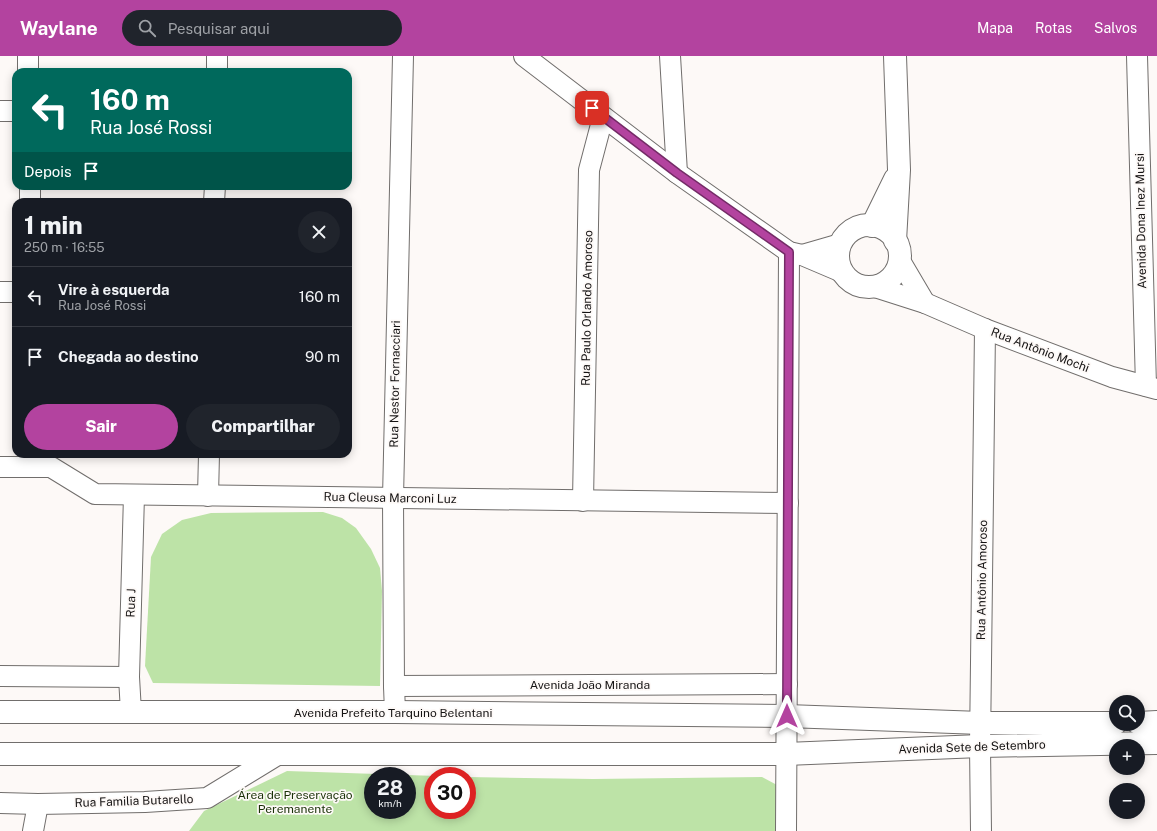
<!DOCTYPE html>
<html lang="pt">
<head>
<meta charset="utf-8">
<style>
	:root { --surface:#171b24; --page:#20242c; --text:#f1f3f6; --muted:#9ea1a6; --line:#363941; --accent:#b3439f }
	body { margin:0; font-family:"Public Sans",sans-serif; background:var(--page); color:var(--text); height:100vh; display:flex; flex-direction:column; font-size:15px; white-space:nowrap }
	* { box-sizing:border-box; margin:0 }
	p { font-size:13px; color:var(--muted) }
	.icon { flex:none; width:22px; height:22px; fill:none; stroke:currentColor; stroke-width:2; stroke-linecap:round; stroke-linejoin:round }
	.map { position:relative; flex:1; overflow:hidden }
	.sheet { position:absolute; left:12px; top:142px; width:340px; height:260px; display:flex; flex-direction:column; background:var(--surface); border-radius:12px; box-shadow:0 2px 10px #0003 }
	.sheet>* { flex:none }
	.top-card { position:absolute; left:12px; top:12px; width:340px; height:122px; border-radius:12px; box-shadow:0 2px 10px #0003; background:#00695c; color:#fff; overflow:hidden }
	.fabs { position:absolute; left:1109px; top:639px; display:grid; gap:8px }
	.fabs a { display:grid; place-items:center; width:36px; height:36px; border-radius:50%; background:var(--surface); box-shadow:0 2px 10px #0003; font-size:20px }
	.speed { position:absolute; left:364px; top:711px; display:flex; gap:8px; font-size:20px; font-weight:700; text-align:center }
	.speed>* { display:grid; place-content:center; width:52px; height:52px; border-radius:50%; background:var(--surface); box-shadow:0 2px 10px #0003; line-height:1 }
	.speed small { font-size:10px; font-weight:400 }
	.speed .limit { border:6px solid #d22; background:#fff; color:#111 }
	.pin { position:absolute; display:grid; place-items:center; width:34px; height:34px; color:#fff; margin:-17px; border-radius:8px; box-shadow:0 2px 6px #0006 }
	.me { position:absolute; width:44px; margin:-22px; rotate:0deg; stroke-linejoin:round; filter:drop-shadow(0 0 3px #0008) }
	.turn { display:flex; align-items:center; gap:14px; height:84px; padding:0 12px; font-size:18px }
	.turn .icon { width:52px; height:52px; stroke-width:2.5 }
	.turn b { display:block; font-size:28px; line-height:34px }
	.then { display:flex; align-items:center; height:38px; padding:0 12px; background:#0003; gap:8px; font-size:15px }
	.round { display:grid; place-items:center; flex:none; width:42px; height:42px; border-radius:21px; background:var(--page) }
	.summary { display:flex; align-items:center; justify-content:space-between; height:68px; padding:0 12px }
	h1 { font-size:24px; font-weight:800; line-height:30px }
	.action { display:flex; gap:8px; margin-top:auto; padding:8px 12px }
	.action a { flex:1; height:46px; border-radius:24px; background:var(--accent); color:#fff; font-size:16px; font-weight:800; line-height:46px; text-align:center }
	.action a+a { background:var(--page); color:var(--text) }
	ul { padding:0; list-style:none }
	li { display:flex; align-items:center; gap:12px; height:60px; padding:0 12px; border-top:1px solid var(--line) }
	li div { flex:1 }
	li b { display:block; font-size:15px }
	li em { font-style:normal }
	header { display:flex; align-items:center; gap:24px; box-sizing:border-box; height:56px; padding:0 20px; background:var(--accent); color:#fff }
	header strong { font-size:19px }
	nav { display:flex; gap:22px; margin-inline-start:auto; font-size:14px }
	.search { width:280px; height:36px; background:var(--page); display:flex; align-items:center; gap:10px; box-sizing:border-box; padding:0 14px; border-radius:22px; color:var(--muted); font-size:15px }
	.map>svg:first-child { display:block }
	.green { fill:#bde3a7; fill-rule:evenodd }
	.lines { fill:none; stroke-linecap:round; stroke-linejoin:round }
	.minor-casing { stroke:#716e6c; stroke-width:22 }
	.tertiary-casing { stroke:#716e6c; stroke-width:24 }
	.secondary-casing { stroke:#716e6c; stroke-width:24 }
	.minor { stroke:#fff; stroke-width:20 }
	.tertiary { stroke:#fff; stroke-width:22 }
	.secondary { stroke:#fff; stroke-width:22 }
	.route-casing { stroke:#742c67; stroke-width:10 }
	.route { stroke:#b3439f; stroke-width:7 }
	.labels { text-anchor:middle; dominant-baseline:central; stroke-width:3.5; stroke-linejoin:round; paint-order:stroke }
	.street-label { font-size:12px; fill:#151313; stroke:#fdf9f7 }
	.park-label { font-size:12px; fill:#193107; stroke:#fdf9f7 }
</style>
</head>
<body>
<header>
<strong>Waylane</strong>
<div class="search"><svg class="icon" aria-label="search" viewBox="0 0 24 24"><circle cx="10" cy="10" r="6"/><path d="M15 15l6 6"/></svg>Pesquisar aqui</div>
<nav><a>Mapa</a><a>Rotas</a><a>Salvos</a></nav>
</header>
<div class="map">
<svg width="1157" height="775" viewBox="0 0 1157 775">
	<rect width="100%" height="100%" fill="#fdf9f7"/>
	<g class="green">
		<polygon points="323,456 342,462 356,472 371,493 380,512 382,535 380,630 153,627 145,610 151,501 162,478 182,464 211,457"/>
		<path d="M287,715L437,720H433V754H467V721L593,723L762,721L777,729V775H189L204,755ZM373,720H407V754H373Z"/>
	</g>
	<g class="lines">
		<g class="minor-casing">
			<g id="minor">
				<polyline points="28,0 28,16"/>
				<polyline points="524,0 677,117 789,196 802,199 842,216"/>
				<polyline points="670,0 677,117"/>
				<polyline points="1137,0 1146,330"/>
				<polyline points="217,16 217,0"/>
				<polyline points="0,55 16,55"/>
				<polyline points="30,130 30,146"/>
				<polyline points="214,146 215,130"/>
				<polyline points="802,199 840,188"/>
				<polyline points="899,203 925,247"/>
				<polyline points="875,231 925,247 985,273 1112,321 1157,333"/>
				<polyline points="0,236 16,236"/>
				<polyline points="0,411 51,411 95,438 788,447"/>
				<polyline points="208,440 209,398"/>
				<polyline points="583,445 589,114 603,61"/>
				<polyline points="0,620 129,621"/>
				<polyline points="394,630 787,628"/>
				<polyline points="131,656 129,621 134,439"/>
				<polyline points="395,656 394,630 393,442 403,0"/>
				<polyline points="0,747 38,748 145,746 207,742 279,698"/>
				<polyline points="33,775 38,748"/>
				<polyline points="786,775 789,196"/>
				<polyline points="981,775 980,690 985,273"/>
			</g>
		</g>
		<g class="tertiary-casing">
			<g id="tertiary">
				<polyline points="895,0 899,114 895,185"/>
				<circle cx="869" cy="200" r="31"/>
				<polyline points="872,170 895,123"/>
			</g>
		</g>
		<g class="secondary-casing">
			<g id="secondary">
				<polyline points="0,656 395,656 787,660 981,667 1116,667"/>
				<polyline points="1138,667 1157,666"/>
				<polyline points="0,698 786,698 980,690 1157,687"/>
			</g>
		</g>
		<use href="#minor" class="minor"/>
		<use href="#tertiary" class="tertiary"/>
		<use href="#secondary" class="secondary"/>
	</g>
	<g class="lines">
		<g class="route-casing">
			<polyline id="route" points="592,52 677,117 789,196 787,660"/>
		</g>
		<use href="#route" class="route"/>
	</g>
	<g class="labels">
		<g class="street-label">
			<text transform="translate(1141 165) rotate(-91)">Avenida Dona Inez Mursi</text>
			<text transform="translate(587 252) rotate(-89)">Rua Paulo Orlando Amoroso</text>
			<text transform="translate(1040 294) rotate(21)">Rua Antônio Mochi</text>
			<text transform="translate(395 328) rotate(-89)">Rua Nestor Fornacciari</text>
			<text transform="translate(390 442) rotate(1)">Rua Cleusa Marconi Luz</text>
			<text transform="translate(982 524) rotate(-89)">Rua Antônio Amoroso</text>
			<text transform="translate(131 547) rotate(-88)">Rua J</text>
			<text x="590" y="629">Avenida João Miranda</text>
			<text x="393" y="657">Avenida Prefeito Tarquino Belentani</text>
			<text transform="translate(972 691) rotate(-2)">Avenida Sete de Setembro</text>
			<text transform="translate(134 745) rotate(-2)">Rua Familia Butarello</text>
		</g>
		<g class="park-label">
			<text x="295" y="739">Área de Preservação<tspan x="295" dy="14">Peremanente</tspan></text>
		</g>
	</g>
</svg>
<div class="fabs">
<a><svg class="icon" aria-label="search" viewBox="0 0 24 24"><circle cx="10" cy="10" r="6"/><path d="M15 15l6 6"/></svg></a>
<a>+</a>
<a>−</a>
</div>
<div class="speed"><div>28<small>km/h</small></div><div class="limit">30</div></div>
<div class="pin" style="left:592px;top:52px;background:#d93025"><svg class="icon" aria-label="arrive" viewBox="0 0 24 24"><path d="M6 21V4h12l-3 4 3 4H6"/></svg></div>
<svg class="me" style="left:787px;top:660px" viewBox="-20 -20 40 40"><path d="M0-17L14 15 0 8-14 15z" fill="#b3439f" stroke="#fff" stroke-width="4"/></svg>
<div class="top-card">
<div class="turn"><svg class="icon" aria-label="left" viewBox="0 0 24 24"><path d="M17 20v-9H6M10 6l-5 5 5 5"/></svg><div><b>160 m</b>Rua José Rossi</div></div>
<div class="then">Depois<svg class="icon" aria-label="arrive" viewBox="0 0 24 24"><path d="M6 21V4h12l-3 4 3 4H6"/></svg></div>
</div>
<section class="sheet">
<div class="summary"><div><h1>1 min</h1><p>250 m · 16:55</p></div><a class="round"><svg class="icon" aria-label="close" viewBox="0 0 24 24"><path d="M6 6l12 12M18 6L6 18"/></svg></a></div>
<ul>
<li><svg class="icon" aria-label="left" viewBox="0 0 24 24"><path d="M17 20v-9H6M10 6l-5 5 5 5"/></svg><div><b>Vire à esquerda</b><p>Rua José Rossi</p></div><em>160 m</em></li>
<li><svg class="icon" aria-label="arrive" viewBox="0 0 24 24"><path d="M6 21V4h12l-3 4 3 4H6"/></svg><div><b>Chegada ao destino</b></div><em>90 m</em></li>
</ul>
<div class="action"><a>Sair</a><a>Compartilhar</a></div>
</section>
</div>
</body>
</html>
